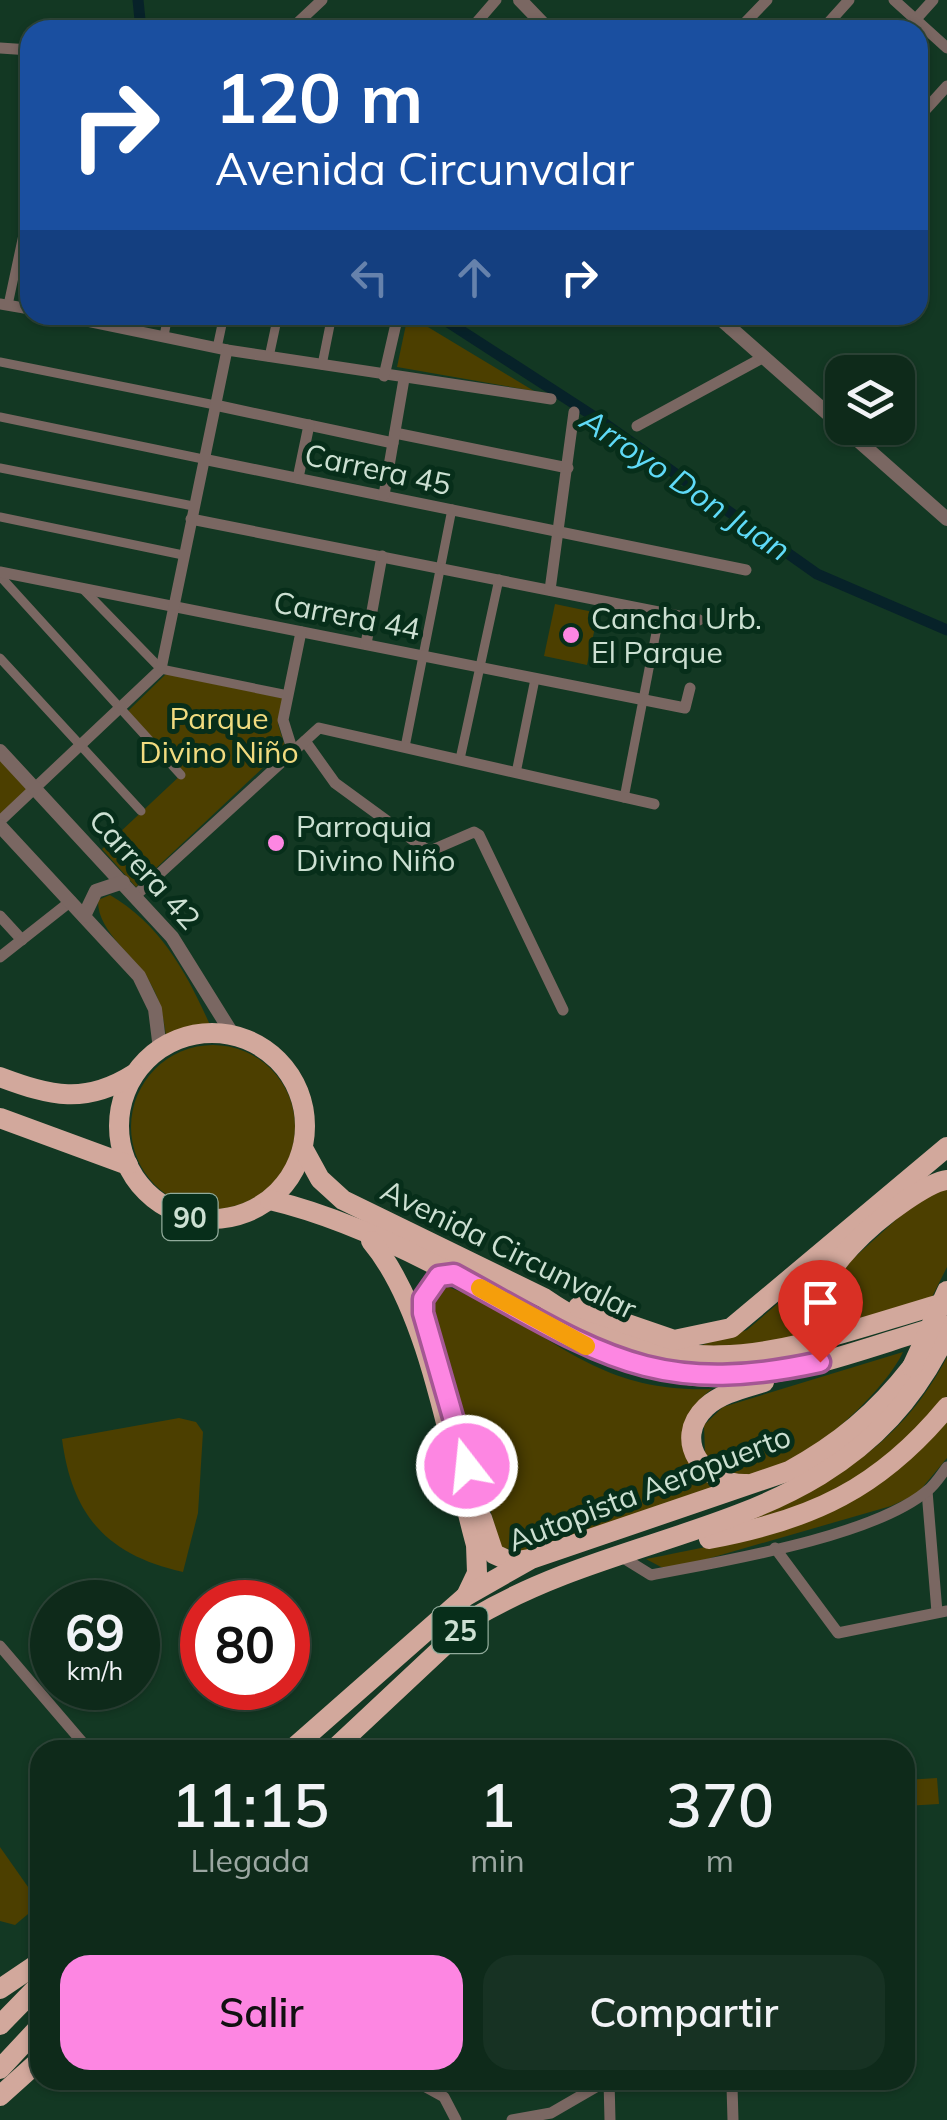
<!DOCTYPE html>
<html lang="es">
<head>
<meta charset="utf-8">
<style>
	:root { --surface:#0e2a1a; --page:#173223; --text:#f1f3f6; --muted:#9ba7a2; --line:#2e4639; --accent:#fd86e2 }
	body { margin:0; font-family:Mulish,sans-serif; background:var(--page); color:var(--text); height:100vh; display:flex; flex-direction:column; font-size:38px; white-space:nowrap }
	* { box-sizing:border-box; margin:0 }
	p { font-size:32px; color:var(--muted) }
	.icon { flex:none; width:55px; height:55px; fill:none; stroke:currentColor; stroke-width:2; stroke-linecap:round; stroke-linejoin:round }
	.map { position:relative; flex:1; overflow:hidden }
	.side { position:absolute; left:30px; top:1740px; width:885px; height:350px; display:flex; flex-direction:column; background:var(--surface); border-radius:30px; box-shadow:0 2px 8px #0004,0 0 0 2px var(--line) }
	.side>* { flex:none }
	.hud { position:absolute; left:20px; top:20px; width:908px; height:305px; border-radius:30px; box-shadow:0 2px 8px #0004,0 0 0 2px var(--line); background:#1a4fa0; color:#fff; overflow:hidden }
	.buttons { position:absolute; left:825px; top:355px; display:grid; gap:20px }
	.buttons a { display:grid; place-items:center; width:90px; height:90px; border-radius:20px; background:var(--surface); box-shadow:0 2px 8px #0004,0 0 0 2px var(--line); font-size:50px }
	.speed { position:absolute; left:30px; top:1580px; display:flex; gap:20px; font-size:50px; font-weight:700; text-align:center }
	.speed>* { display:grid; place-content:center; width:130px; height:130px; border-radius:50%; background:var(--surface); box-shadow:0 2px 8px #0004,0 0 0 2px var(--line); line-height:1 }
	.speed small { font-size:25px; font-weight:400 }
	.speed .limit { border:15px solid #d22; background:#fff; color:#111 }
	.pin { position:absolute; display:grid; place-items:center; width:85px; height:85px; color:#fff; margin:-102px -42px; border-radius:50% 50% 50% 0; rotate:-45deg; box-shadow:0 0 10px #0007 }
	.pin .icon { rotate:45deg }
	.me { position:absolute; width:110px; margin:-55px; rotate:344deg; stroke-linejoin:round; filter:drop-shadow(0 0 8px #0008) }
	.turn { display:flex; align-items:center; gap:35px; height:210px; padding:0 30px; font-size:45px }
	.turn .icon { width:130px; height:130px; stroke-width:2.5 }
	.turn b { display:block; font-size:70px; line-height:85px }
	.lanes { display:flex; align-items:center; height:95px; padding:0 30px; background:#0003; justify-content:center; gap:50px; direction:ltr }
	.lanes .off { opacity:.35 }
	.eta { display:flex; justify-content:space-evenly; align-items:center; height:170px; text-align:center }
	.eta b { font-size:60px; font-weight:600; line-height:70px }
	.action { display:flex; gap:20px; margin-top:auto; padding:20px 30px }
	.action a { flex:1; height:115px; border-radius:30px; background:var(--accent); color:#111; font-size:40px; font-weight:600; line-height:115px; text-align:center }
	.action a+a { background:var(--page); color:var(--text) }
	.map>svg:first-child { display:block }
	.green { fill:#4c3f00 }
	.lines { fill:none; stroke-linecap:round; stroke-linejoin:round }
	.canal { stroke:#072229; stroke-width:11 }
	.pedestrian { stroke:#7a6762; stroke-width:9 }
	.minor { stroke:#7a6762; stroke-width:11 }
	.tertiary { stroke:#7a6762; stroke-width:14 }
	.trunk { stroke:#d2a89c; stroke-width:20 }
	.trunk-bridge { stroke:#d2a89c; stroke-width:20 }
	.route-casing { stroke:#a45793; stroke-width:25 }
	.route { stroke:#fd86e2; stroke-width:18 }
	.slow { stroke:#f59e0b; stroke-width:18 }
	.poi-dot { fill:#fd86e2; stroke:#072e1a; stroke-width:4 }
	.labels { text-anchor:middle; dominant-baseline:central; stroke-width:10; stroke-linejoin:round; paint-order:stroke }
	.shield { fill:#072e1a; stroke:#91ab9b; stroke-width:2.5 }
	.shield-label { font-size:28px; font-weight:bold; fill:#cce0d2 }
	.street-label { font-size:30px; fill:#cce0d2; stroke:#072e1a }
	.poi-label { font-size:30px; fill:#cce0d2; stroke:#072e1a; text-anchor:start }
	.park-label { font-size:30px; fill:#f1db7f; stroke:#072e1a }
	.water-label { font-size:32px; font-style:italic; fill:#5fdaf7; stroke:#072e1a }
</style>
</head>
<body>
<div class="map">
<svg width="947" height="2120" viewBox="0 0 947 2120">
	<rect width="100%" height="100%" fill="#133823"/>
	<g class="green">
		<polygon points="408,315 534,391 397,367"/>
		<polygon points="555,604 598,613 587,665 544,656"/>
		<polygon points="166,674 287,699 278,724 285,747 136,887 102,849 184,772 128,711"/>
		<polygon points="0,751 35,788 0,821"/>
		<path d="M110,895C160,924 187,973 210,1025L166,1036C163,1015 160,999 149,981C135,955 97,932 98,900Z"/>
		<circle cx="213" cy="1127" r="82"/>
		<polygon points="947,1187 947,1267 932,1297 856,1321 835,1315 828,1288 834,1276 920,1198"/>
		<polygon points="832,1257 819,1275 831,1327 747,1348 696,1347 747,1330"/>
		<path d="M448,1287C550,1325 587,1393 712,1389C673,1417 679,1465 719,1490L525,1553L501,1547L432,1309L435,1293Z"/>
		<path d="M903,1352C883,1396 775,1498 722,1472C716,1469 710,1460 705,1455L704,1425L723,1407Z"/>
		<path d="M947,1357V1396L910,1441L810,1508L680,1539C793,1501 888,1470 947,1357Z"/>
		<path d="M179,1418L196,1422L203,1432L198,1513L183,1572C107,1555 72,1516 62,1439Z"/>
		<path d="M947,1420V1458L917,1494L891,1506L676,1568L661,1567L646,1559C768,1534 864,1522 947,1420Z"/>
		<polygon points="937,1778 939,1804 905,1806 905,1780"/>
		<polygon points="0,1847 40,1904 15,1925 0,1921"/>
	</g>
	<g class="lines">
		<g class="canal">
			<polyline points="138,0 141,30"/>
			<polyline points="437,315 601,421 817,574 947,630"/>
		</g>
		<g class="pedestrian">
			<polyline points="8,305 30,202"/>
			<polyline points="164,336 168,315"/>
			<polyline points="217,348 224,315"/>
			<polyline points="269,357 278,315"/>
			<polyline points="0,362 215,405"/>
			<polyline points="322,365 332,315"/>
			<polyline points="0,417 203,459"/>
			<polyline points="0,468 193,506"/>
			<polyline points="0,517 183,555"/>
			<polyline points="0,576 181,775"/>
			<polyline points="82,588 161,669 288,695"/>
			<polyline points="0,658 141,811"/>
			<polyline points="405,747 452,509"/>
			<polyline points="460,759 499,579"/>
			<polyline points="516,773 535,679"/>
			<polyline points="624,798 660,612"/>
		</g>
		<g class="minor">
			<polyline points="894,0 947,48"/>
			<polyline points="290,30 322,0"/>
			<polyline points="470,30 496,0"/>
			<polyline points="738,30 767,0"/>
			<polyline points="822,30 849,0"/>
			<polyline points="906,30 933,0"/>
			<polyline points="0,48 30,50"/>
			<polyline points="918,118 947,86"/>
			<polyline points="0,304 30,309"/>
			<polyline points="58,315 227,350 551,399"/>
			<polyline points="730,329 742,315"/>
			<polyline points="384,376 398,315"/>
			<polyline points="215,405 393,443"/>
			<polyline points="637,426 762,358"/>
			<polyline points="395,433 568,468"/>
			<polyline points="203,459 746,570"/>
			<polyline points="298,478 309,425"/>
			<polyline points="384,495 404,379"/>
			<polyline points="191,519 699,620"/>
			<polyline points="0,572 685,708 690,688"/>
			<polyline points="550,590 574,412"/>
			<polyline points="366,644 382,556"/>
			<polyline points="305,741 335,783 424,848 430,851 474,832 479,835 563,1010"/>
			<polyline points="293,752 283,720 301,632"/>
			<polyline points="0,821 161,669 227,350"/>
			<polyline points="135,896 319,728 654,804"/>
			<polyline points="0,916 22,940"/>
			<polyline points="0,957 71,901"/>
			<polyline points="927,1491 937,1612"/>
			<polyline points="775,1548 838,1633 947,1611"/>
			<path d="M617,1554L651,1575C723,1561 872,1537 927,1491C935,1485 941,1475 947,1467"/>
			<polyline points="0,1646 89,1750"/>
			<polyline points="413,2080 444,2097 456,2120"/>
			<polyline points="609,2080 610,2120"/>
			<polyline points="658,2080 669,2086 732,2086 733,2120"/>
			<polyline points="512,2120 551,2113 608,2080"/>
		</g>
		<g class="tertiary">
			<polyline points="520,0 549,30"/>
			<polyline points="716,315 947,519"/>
			<polyline points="0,751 172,937 233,1035"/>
			<polyline points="0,826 139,976 155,1009 160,1049"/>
			<polyline points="84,916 96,891 123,882"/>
		</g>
		<g class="trunk">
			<circle cx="212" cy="1126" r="93"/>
			<path d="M0,1077C51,1096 85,1105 134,1074"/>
			<polyline points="0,1118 128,1165"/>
			<path d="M303,1148L320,1179L343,1200L544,1298C690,1398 794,1346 947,1302"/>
			<path d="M270,1200C334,1215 401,1246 460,1278C548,1325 632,1383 736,1377C806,1373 876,1344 943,1325"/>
			<path d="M371,1241C430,1311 451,1455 476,1545L477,1573L466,1596"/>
			<polyline points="578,1307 674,1340 731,1328 947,1147"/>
			<path d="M427,1326C419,1300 424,1278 454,1275"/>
			<path d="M850,1330C755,1306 914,1183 947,1180"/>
			<path d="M747,1484C706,1486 670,1441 706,1407C721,1393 745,1388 764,1382"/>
			<polyline points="482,1518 494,1554 512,1562 529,1559"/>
			<path d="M709,1539C812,1520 880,1488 947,1407"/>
			<path d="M291,1750L466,1596L531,1559L789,1471C839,1444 877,1412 912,1367"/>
			<path d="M333,1750L475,1617C645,1517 850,1538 947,1333"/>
			<polyline points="0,1989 40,1962"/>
			<polyline points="0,2025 40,1984"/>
			<polyline points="0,2069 40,2026"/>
			<polyline points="0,2096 40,2060"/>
		</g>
		<polyline class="trunk-bridge" points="912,1367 947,1291"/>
	</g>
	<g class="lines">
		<g class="route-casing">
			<path id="route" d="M467,1466L423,1313V1299L439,1276L454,1274C596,1351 652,1399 820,1362"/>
		</g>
		<use href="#route" class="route"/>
		<polyline class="slow" points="480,1288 586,1346"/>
	</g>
	<g class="poi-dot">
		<circle cx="571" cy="635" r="10"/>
		<circle cx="276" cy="843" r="10"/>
	</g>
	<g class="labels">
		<g class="shield">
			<rect x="162.5" y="1194" width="55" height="46" rx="8"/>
			<rect x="432.5" y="1607" width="55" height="46" rx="8"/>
		</g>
		<g class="shield-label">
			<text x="190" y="1217">90</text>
			<text x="460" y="1630">25</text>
		</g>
		<g class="street-label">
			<text transform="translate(378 469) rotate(12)">Carrera 45</text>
			<text transform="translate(347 615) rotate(11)">Carrera 44</text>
			<text transform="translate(145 869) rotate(48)">Carrera 42</text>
			<text transform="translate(509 1249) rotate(26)">Avenida Circunvalar</text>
			<text transform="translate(649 1488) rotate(-21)">Autopista Aeropuerto</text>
		</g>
		<g class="poi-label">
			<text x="591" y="618">Cancha Urb.<tspan x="591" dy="34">El Parque</tspan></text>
			<text x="296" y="826">Parroquia<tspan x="296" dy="34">Divino Niño</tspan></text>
		</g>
		<g class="park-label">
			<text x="219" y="718">Parque<tspan x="219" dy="34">Divino Niño</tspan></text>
		</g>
		<g class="water-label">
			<text transform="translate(686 484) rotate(34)">Arroyo Don Juan</text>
		</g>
	</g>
</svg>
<div class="buttons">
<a><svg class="icon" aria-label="layers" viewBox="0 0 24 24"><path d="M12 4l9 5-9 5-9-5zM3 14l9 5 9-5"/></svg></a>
</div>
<div class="speed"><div>69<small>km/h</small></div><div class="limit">80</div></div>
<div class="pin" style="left:820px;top:1362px;background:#d93025"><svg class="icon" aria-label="arrive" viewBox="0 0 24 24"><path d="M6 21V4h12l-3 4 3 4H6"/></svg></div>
<svg class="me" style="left:467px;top:1466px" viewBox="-20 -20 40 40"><circle r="17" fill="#fd86e2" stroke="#fff" stroke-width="3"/><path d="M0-11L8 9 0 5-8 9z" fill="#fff"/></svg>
<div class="hud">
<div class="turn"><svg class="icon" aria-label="right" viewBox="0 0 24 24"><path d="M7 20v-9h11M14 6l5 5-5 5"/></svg><div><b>120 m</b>Avenida Circunvalar</div></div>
<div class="lanes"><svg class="icon off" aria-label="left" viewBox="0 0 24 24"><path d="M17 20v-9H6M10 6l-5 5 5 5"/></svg><svg class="icon off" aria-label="ahead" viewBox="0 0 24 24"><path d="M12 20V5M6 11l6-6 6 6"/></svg><svg class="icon" aria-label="right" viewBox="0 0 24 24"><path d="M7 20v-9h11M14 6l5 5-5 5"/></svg></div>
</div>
<section class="side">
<div class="eta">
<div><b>11:15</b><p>Llegada</p></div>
<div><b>1</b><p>min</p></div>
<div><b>370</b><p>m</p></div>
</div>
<div class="action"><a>Salir</a><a>Compartir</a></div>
</section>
</div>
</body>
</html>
